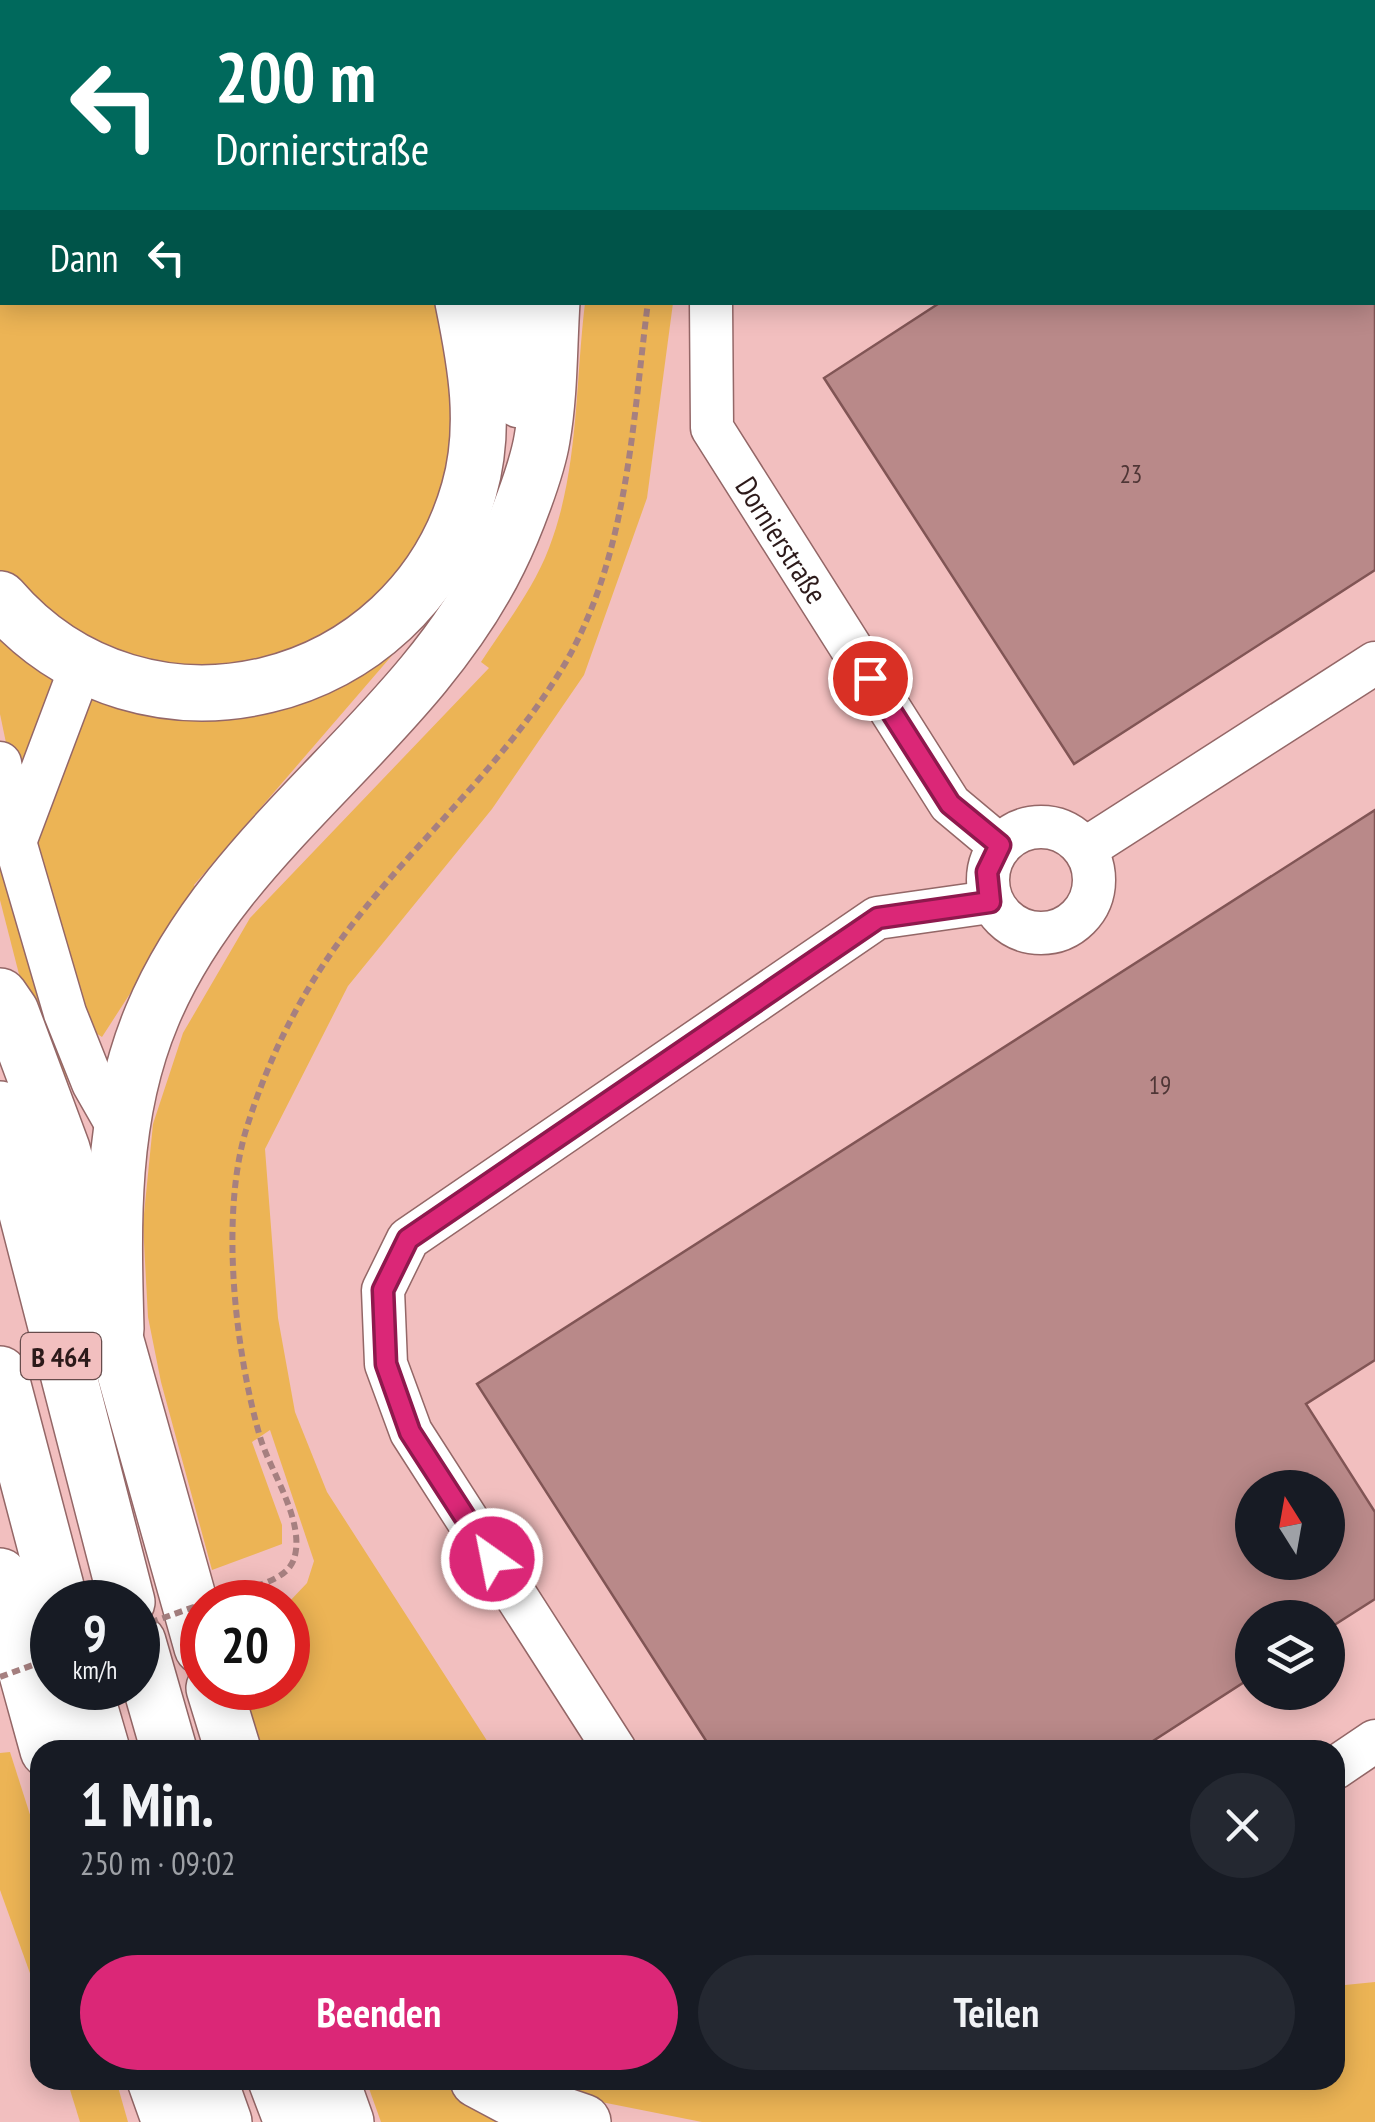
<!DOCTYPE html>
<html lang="de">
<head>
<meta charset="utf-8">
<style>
	:root { --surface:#171b24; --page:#242831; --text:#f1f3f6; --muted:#9ea1a6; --accent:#db2777 }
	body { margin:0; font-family:"PT Sans Narrow",sans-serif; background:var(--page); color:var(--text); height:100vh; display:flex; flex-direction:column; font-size:38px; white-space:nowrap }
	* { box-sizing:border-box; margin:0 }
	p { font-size:32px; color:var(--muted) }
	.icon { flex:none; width:55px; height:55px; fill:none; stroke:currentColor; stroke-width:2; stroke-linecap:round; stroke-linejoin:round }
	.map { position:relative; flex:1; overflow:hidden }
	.panel { position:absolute; left:30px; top:1740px; width:1315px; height:350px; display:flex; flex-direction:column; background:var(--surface); border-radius:30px; box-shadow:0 5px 25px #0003 }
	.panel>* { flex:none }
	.hud { position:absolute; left:0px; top:0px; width:1375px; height:305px; box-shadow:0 5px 25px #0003; background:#00695c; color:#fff; overflow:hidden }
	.needle { width:65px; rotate:349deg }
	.fabs { position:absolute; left:1235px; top:1470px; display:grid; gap:20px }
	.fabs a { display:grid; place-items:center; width:110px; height:110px; border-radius:50%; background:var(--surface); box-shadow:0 5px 25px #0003; font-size:50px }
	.speed { position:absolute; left:30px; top:1580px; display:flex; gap:20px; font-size:50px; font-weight:700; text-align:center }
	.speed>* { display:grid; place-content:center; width:130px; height:130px; border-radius:50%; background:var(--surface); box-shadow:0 5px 25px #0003; line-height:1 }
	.speed small { font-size:25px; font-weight:400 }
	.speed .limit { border:15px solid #d22; background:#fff; color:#111 }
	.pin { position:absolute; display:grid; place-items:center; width:85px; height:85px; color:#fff; margin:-42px; border:5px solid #fff; border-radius:50%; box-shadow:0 2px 10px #0007 }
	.me { position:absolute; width:110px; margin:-55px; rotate:327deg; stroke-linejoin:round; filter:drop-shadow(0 0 8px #0008) }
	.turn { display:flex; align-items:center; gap:35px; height:210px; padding:0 50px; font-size:45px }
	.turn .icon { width:130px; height:130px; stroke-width:2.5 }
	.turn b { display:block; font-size:70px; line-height:85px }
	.then { display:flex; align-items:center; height:95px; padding:0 50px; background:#0003; gap:20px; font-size:38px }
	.round { display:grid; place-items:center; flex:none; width:105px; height:105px; border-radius:52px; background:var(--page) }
	.overview { display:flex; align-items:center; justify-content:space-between; height:170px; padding:0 50px }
	h1 { font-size:60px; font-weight:700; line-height:75px }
	.primary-button { display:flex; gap:20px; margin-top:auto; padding:20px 50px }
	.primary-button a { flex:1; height:115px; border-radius:60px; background:var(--accent); color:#fff; font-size:40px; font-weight:700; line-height:115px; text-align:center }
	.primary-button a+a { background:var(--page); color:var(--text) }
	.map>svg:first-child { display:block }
	.green { fill:#ecb455 }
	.building { fill:#b98989; stroke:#815555; stroke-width:2.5; fill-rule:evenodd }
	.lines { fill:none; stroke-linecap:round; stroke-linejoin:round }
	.minor-casing { stroke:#946767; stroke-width:45 }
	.major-casing { stroke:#946767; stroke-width:58 }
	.highway-casing { stroke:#946767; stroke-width:58 }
	.path { stroke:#a68080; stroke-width:6; stroke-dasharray:8 5; stroke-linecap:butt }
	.minor { stroke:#fff; stroke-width:42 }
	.major { stroke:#fff; stroke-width:55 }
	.highway { stroke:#fff; stroke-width:55 }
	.path-bridge { stroke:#a68080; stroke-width:6; stroke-dasharray:8 5; stroke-linecap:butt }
	.route-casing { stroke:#8e194d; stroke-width:25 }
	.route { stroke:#db2777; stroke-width:18 }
	.labels { text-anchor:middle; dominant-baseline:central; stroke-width:8; stroke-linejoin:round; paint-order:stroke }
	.number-label { font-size:25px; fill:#4f3636 }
	.shield { fill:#f2bfbf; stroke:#674c4c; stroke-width:2.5 }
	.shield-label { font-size:28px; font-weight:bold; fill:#2c1a1a }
	.street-label { font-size:30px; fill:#2c1a1a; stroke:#f2bfbf }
</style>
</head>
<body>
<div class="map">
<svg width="1375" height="2122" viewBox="0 0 1375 2122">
	<rect width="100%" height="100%" fill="#f2bfbf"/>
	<g class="green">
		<polygon points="0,80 2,302 441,303 459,442 427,533 360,619 233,676 98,658 0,578"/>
		<path d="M585,303H673L647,498L584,675L492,809L348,986L265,1149L278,1318L295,1412L327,1492L493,1750H260L241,1688H288V1603L307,1583L314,1561L270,1430L252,1442L282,1525V1544L212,1570L161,1382L148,1317L143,1224L153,1124L183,1033L250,918L489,668L481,662C505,625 533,590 549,548C579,470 575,385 585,303Z"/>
		<polygon points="420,623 194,885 197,890 102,1037 88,1028 25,833 81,682 123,697"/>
		<polygon points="0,627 63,675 20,810 0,714"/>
		<polygon points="0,845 77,1114 21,982 0,900"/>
		<polygon points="10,1752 40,1846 40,2001 0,1890 0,1753"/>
		<polygon points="1375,1982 1375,2122 702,2122 566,2095 530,2080 1335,2080 1335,1986"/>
		<polygon points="67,2080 116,2080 128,2122 80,2122"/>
		<polygon points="366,2080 445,2080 539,2122 381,2122"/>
	</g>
	<g class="building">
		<polygon points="1375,23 1375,570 1074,764 824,378 941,302 1372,302"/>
		<path d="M1375,810V1360L1306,1404L1375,1512V1599L1328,1629V1618H1252V1677L1139,1750H712L477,1384ZM1252,1488H1328V1562H1252Z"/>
	</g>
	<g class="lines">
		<g class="minor-casing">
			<g id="minor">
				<polyline points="1099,2 1108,0"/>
				<path id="s1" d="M711,302L712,428L950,804L999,845"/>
				<polyline points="0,763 15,842 82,664"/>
				<circle cx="1041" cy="880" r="53"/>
				<polyline points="15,842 65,1013 93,1083 121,1132"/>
				<polyline points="1085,849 1375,663"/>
				<polyline points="615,1750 411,1432 386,1364 383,1290 408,1239 877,918 990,902"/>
				<polyline points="1335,1768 1375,1741"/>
			</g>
		</g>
		<g class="major-casing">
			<g id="major">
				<polyline points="272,2 285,0"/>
				<polyline points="0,51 2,51"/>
			</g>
		</g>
		<g class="highway-casing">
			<g id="highway">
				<polyline points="396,0 397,2"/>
				<polyline points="436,0 436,2"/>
				<polyline points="667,2 669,0"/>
				<polyline points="507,302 520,400"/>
				<path d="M0,599C144,766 410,698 469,490C487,427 476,365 463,302"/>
				<polyline points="0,996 11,1012 62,1149 202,1647"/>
				<polyline points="0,1109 127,1602"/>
				<path d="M116,1329C113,1223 110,1116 152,1016C227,835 414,734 499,560C514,530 537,470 542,439C550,394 549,347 552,302"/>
				<polyline points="0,1374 60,1602"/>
				<polyline points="0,1576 48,1750"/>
				<polyline points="138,1642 169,1750"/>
				<polyline points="84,1688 102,1750"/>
				<polyline points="214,1688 233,1750"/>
				<polyline points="155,2080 170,2122"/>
				<polyline points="209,2080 224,2122"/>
				<polyline points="276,2080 292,2122"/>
				<polyline points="331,2080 346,2122"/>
				<polyline points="478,2080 510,2097 583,2122"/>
			</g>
		</g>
		<g class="path">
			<polyline points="851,2 855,0"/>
			<path d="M231,1594C251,1586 286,1582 294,1559C306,1522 270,1471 260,1437C235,1350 220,1217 246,1130C267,1062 297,1000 339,942C409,846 501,770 563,667C628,557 632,426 648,302"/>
		</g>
		<use href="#minor" class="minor"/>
		<use href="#major" class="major"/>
		<use href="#highway" class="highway"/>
		<g class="path-bridge">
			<polyline points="138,1627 202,1604"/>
			<polyline points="0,1677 52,1658"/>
		</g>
	</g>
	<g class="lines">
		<g class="route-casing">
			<polyline id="route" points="492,1559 410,1432 386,1364 383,1290 408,1239 878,918 990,902 987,872 1000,845 950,804 870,678"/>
		</g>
		<use href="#route" class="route"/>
	</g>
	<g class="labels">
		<g class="number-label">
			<text x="1131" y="474">23</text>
			<text x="1160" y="1085">19</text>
		</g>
		<rect class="shield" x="21" y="1333" width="80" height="46" rx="8"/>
		<g class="shield-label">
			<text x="61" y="1356">B 464</text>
		</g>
		<g class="street-label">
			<text stroke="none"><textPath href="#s1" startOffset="258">Dornierstraße</textPath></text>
		</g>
	</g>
</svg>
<div class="fabs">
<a><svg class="needle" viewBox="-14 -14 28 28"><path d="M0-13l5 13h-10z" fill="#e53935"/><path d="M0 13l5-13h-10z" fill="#9ea1a6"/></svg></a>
<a><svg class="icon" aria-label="layers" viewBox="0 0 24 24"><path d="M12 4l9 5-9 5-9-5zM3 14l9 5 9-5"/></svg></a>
</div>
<div class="speed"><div>9<small>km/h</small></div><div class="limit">20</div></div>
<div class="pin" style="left:870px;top:678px;background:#d93025"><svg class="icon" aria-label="arrive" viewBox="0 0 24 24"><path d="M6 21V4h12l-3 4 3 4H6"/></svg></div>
<svg class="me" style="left:492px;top:1559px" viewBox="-20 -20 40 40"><circle r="17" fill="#db2777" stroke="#fff" stroke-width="3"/><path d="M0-11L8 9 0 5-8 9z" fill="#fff"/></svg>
<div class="hud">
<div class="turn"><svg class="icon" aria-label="left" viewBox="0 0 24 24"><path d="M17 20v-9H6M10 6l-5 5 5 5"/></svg><div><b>200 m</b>Dornierstraße</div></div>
<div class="then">Dann<svg class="icon" aria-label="left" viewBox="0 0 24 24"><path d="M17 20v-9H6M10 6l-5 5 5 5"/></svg></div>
</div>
<section class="panel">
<div class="overview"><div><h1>1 Min.</h1><p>250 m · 09:02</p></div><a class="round"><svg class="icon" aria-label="close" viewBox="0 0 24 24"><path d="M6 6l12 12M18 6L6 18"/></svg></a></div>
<div class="primary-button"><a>Beenden</a><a>Teilen</a></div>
</section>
</div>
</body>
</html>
